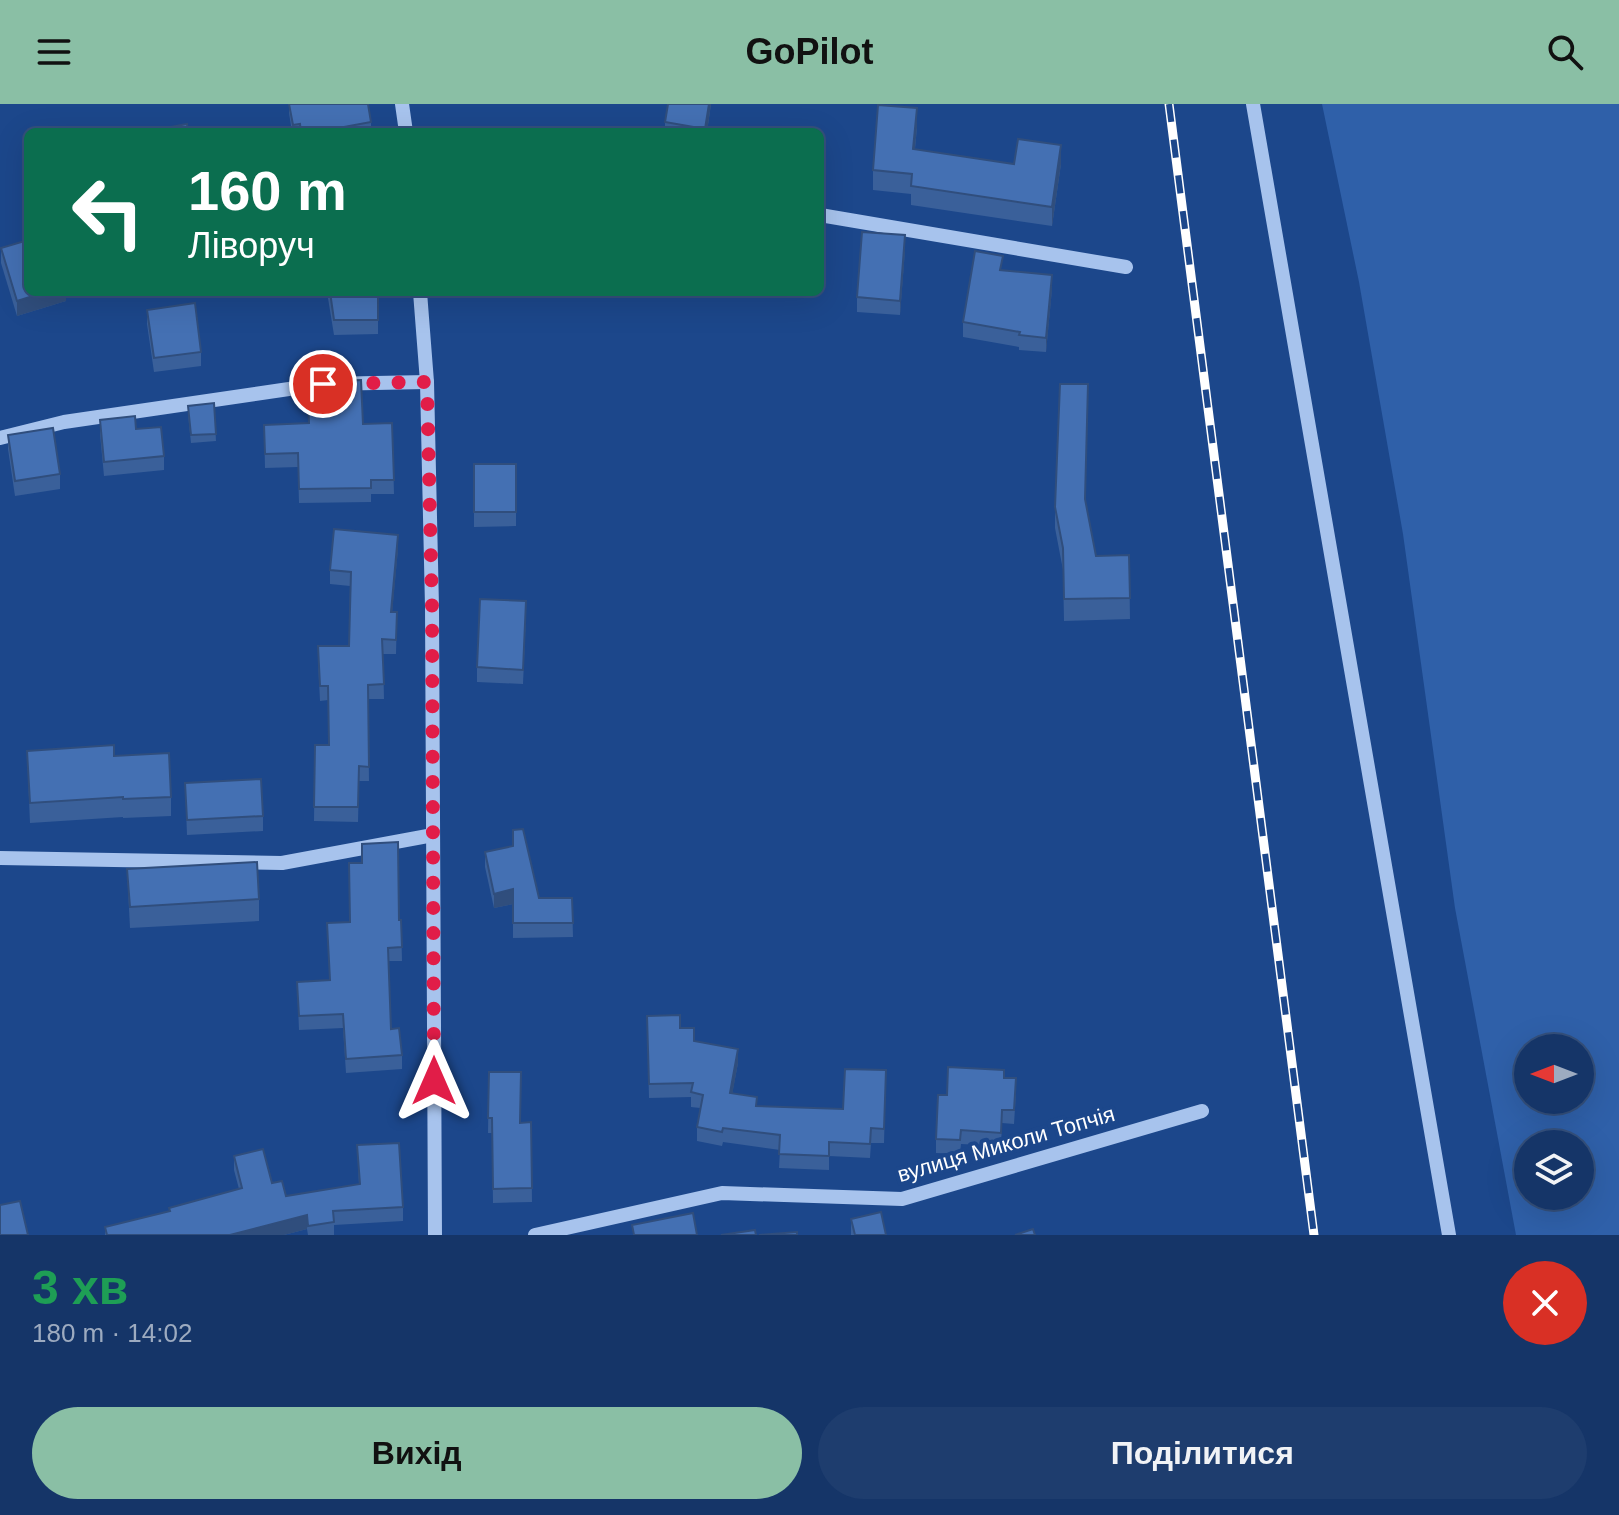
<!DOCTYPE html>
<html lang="uk">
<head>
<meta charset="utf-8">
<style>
	:root { --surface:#153568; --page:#1e3d6e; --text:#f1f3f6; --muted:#9dabc0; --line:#34507c; --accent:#8abfa5 }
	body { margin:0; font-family:Arial,sans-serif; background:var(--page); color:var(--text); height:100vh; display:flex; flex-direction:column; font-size:30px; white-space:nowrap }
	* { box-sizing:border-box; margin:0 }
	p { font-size:26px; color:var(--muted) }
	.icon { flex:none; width:44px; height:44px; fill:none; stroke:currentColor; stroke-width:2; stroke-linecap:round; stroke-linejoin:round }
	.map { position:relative; height:1131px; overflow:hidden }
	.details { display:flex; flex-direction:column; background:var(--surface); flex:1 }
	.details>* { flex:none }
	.banner { position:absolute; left:24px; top:24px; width:800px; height:168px; border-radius:12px; box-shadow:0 8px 32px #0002,0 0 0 2px var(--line); background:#0b6e4f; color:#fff; overflow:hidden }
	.needle { width:52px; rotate:270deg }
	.fabs { position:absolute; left:1514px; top:930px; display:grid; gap:16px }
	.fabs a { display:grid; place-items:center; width:80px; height:80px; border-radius:50%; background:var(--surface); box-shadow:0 8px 32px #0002,0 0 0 2px var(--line); font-size:40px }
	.pin { position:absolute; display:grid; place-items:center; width:68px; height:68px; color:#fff; margin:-34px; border:4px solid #fff; border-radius:50%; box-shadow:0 2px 8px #0007 }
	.me { position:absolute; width:88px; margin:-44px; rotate:0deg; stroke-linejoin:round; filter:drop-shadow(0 0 6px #0008) }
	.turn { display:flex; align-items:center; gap:28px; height:168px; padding:0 32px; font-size:36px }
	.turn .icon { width:104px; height:104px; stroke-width:2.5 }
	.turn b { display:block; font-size:56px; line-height:68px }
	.round { display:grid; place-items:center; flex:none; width:84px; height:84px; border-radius:42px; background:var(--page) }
	.summary { display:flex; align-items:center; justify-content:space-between; height:136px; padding:0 32px }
	h1 { font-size:48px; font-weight:700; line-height:60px; color:#1e9e55 }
	.action { display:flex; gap:16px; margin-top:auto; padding:16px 32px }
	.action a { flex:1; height:92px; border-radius:48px; background:var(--accent); color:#111; font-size:32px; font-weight:700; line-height:92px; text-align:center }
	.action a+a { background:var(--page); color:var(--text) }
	header { display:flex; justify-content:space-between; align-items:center; height:104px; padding:0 32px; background:var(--accent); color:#111; font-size:36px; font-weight:700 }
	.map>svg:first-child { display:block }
	.green { fill:#2f60a9; fill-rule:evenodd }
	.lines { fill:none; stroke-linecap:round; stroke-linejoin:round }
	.minor { stroke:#a7c3ed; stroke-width:14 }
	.rail-casing { stroke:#fff; stroke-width:9 }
	.rail { stroke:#1c478b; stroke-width:6; stroke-dasharray:18; stroke-linecap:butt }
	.wall { fill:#3a609a }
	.shaded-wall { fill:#304e7d }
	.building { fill:#4470b3; stroke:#304e7d; stroke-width:2 }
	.route { stroke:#e11d48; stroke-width:14; stroke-dasharray:0 25.2 }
	.labels { text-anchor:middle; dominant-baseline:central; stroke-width:8; stroke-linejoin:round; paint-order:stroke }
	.street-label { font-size:22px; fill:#fff; stroke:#1c478b }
</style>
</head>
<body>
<header><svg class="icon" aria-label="menu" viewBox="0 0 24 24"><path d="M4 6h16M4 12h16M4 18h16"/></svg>GoPilot<svg class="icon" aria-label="search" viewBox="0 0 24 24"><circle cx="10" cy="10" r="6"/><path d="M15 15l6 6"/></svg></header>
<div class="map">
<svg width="1619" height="1131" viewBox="0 0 1619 1131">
	<rect width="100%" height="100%" fill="#1c478b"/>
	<path class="green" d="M1322,0H1619V1131H1516L1455,804L1403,430L1359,178ZM1528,944H1580V996H1528ZM1528,1040H1580V1092H1528Z"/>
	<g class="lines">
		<g class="minor">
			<polyline points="402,0 406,28"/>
			<polyline points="1253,0 1449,1131"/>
			<polyline points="820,111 1126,163"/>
			<polyline points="420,188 427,278 432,503 435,1131"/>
			<polyline points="0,334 64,318 323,280 427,278"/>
			<polyline points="0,754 282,759 433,731"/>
			<polyline points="535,1131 722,1089 902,1095 1202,1007"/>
		</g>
		<g class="rail-casing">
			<polyline id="rail" points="1169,0 1314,1131"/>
		</g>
		<use href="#rail" class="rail"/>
	</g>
	<g class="wall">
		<polygon points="289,0 371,18 371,28 292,28 289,9"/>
		<polygon points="668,0 711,0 707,28 665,28 665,18"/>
		<polygon points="917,23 915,45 1014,60 1061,60 1052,122 911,101 911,90 873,86 873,66"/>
		<polygon points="1,144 66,188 66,197 17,212 1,159"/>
		<polygon points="905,146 900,211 857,208 857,193"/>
		<polygon points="1003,166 1052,185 1046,248 1019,246 1019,243 963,233 963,218"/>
		<polygon points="327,188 387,188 378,189 378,230 334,231"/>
		<polygon points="147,206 201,248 201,262 154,268 147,220"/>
		<polygon points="214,299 216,337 191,339 188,310"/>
		<polygon points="100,316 136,325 164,352 164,366 104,372 100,330"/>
		<polygon points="392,319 394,390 371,390 371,398 299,399 298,363 265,364 264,321"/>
		<polygon points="8,331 60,370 60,385 15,392 8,345"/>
		<polygon points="474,360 516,360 516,422 474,423"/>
		<polygon points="1085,398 1096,452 1129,451 1130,515 1064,517 1063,466 1055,424 1055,403"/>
		<polygon points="398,445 392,508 397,508 396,550 383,550 384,595 368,595 369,677 359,677 358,718 314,717 315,641 329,641 328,596 320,597 318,557 349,542 350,482 330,480 330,466"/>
		<polygon points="526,511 523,580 477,578 477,563"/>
		<polygon points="27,647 114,652 171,693 171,712 123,714 123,713 30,719"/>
		<polygon points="185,679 263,712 263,727 187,731"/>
		<polygon points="485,748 539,794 572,794 573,833 513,834 513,800 494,804 485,763"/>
		<polygon points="127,765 259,795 259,817 130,824"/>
		<polygon points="399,816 401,816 402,857 388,857 391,925 402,951 402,965 346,969 343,924 299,926 297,878 329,876"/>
		<polygon points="647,912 680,924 694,937 738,959 732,990 757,1002 843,1005 886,966 884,1039 871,1039 870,1054 829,1052 829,1066 779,1064 780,1046 723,1038 722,1042 697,1037 697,1023 700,1004 691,1003 691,993 649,994"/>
		<polygon points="489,968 520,1019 531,1018 532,1098 493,1099 492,1029 488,1029"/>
		<polygon points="1004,974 1016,988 1014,1020 1002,1019 1001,1042 961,1040 960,1050 936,1049 936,1035 947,991"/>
		<polygon points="357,1041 403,1103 403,1117 334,1121 334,1131 308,1131 307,1125 284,1131 105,1131 105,1123 169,1107 169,1104 239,1085 234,1066 234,1052 272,1079 286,1092 359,1081"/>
		<polygon points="851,1115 886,1131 851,1131"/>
	</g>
	<g class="shaded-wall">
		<polygon points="709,0 711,0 707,28 705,28"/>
		<polygon points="917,4 917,23 913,64 913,45"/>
		<polygon points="1061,41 1061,60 1052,122 1052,103"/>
		<polygon points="905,131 905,146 900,211 900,197"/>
		<polygon points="1052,171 1052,185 1046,248 1046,234"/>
		<polygon points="46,188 66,188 66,197 17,212 17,197"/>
		<polygon points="398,431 398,445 391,522 391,508"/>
		<polygon points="513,785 513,800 494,804 494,790"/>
		<polygon points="738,945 738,959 730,1003 730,989"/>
		<polygon points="307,1111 307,1125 284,1131 230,1131"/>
	</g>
	<g class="building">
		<polygon points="289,0 368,0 371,18 333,25 334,28 301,28 300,20 293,21"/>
		<polygon points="668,0 709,0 705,25 665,18"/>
		<polygon points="878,1 917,4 913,45 1014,60 1018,35 1061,41 1052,103 911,82 912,70 873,66"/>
		<polygon points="187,20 188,28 149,28 149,27"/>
		<polygon points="862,128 905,131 900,197 857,193"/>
		<polygon points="28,136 28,188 46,188 17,197 1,144"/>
		<polygon points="975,147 1003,152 1000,166 1052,171 1046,234 1019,231 1020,228 963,218"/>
		<polygon points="330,188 378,188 378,216 334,216"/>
		<polygon points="195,199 201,248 154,254 147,206"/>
		<polygon points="361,276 363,320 392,319 394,376 371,376 371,384 299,385 298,349 265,350 264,321 309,319 307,278"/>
		<polygon points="1060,280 1088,280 1085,395 1096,452 1129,451 1130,494 1064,495 1063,444 1055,403"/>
		<polygon points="214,299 216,330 191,331 188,302"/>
		<polygon points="135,312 136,325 161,323 164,352 104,358 100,316"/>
		<polygon points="53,324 60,370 15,377 8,331"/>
		<rect x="474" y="360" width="42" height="48"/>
		<polygon points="334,425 398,431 391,508 397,508 396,536 382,535 384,580 368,581 369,663 359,662 358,703 314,703 315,641 329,641 328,582 320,582 318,542 349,542 351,468 330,466"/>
		<polygon points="480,495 526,497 523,566 477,563"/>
		<polygon points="114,641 114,652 169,649 171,693 123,695 123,693 30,699 27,647"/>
		<polygon points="261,675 263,712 187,716 185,679"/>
		<polygon points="523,725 539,794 572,794 573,819 513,819 513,785 494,790 485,748 513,742 513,726"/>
		<polygon points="398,738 399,816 401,816 402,843 388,844 391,925 399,924 402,951 346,955 343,910 299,912 297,878 330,876 327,819 350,818 349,759 362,759 362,740"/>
		<polygon points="257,758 259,795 130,803 127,765"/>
		<polygon points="680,911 680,924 694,924 694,937 738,945 730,989 757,993 756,1002 843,1005 845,965 886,966 884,1025 871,1024 870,1040 829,1038 829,1052 779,1050 780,1031 723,1024 722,1028 697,1023 703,991 691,988 693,979 649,980 647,912"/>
		<polygon points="948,963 1004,966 1004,974 1016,974 1014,1006 1002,1006 1001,1029 961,1026 960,1036 936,1035 938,991 947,991"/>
		<polygon points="489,968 521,968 520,1019 531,1018 532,1084 493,1085 492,1014 488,1014"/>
		<polygon points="399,1039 403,1103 333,1107 334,1118 308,1122 307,1111 230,1131 107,1131 105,1123 170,1107 169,1104 242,1084 234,1052 263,1045 272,1079 282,1077 286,1092 360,1080 357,1041"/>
		<polygon points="20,1097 28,1131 0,1131 0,1101"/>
		<polygon points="881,1108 886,1131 855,1131 851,1115"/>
		<polygon points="693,1109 697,1131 634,1131 632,1121"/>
		<polygon points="1033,1125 1035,1131 1015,1131"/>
		<polygon points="755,1126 756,1131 721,1131"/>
		<polygon points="797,1128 797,1131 759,1131"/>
	</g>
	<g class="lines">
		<polyline class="route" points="323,280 427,278 432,503 434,977"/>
	</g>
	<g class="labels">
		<g class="street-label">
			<text transform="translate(1006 1040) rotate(-16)">вулиця Миколи Топчія</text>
		</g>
	</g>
</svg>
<div class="fabs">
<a><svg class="needle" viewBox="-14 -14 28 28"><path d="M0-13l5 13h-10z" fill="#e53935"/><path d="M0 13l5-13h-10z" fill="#9dabc0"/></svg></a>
<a><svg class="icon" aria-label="layers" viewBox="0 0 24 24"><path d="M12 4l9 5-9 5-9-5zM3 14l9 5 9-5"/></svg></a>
</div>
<div class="pin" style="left:323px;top:280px;background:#d93025"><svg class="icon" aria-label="arrive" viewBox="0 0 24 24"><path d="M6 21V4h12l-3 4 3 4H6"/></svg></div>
<svg class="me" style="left:434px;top:977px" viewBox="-20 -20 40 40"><path d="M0-17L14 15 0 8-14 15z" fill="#e11d48" stroke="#fff" stroke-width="4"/></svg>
<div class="banner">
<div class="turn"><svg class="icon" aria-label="left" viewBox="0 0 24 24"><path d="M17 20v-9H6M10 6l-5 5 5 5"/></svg><div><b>160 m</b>Ліворуч</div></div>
</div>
</div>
<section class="details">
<div class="summary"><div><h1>3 хв</h1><p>180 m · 14:02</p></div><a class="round" style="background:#d93025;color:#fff"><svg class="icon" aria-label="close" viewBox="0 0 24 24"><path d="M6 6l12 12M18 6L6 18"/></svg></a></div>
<div class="action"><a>Вихід</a><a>Поділитися</a></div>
</section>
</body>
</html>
